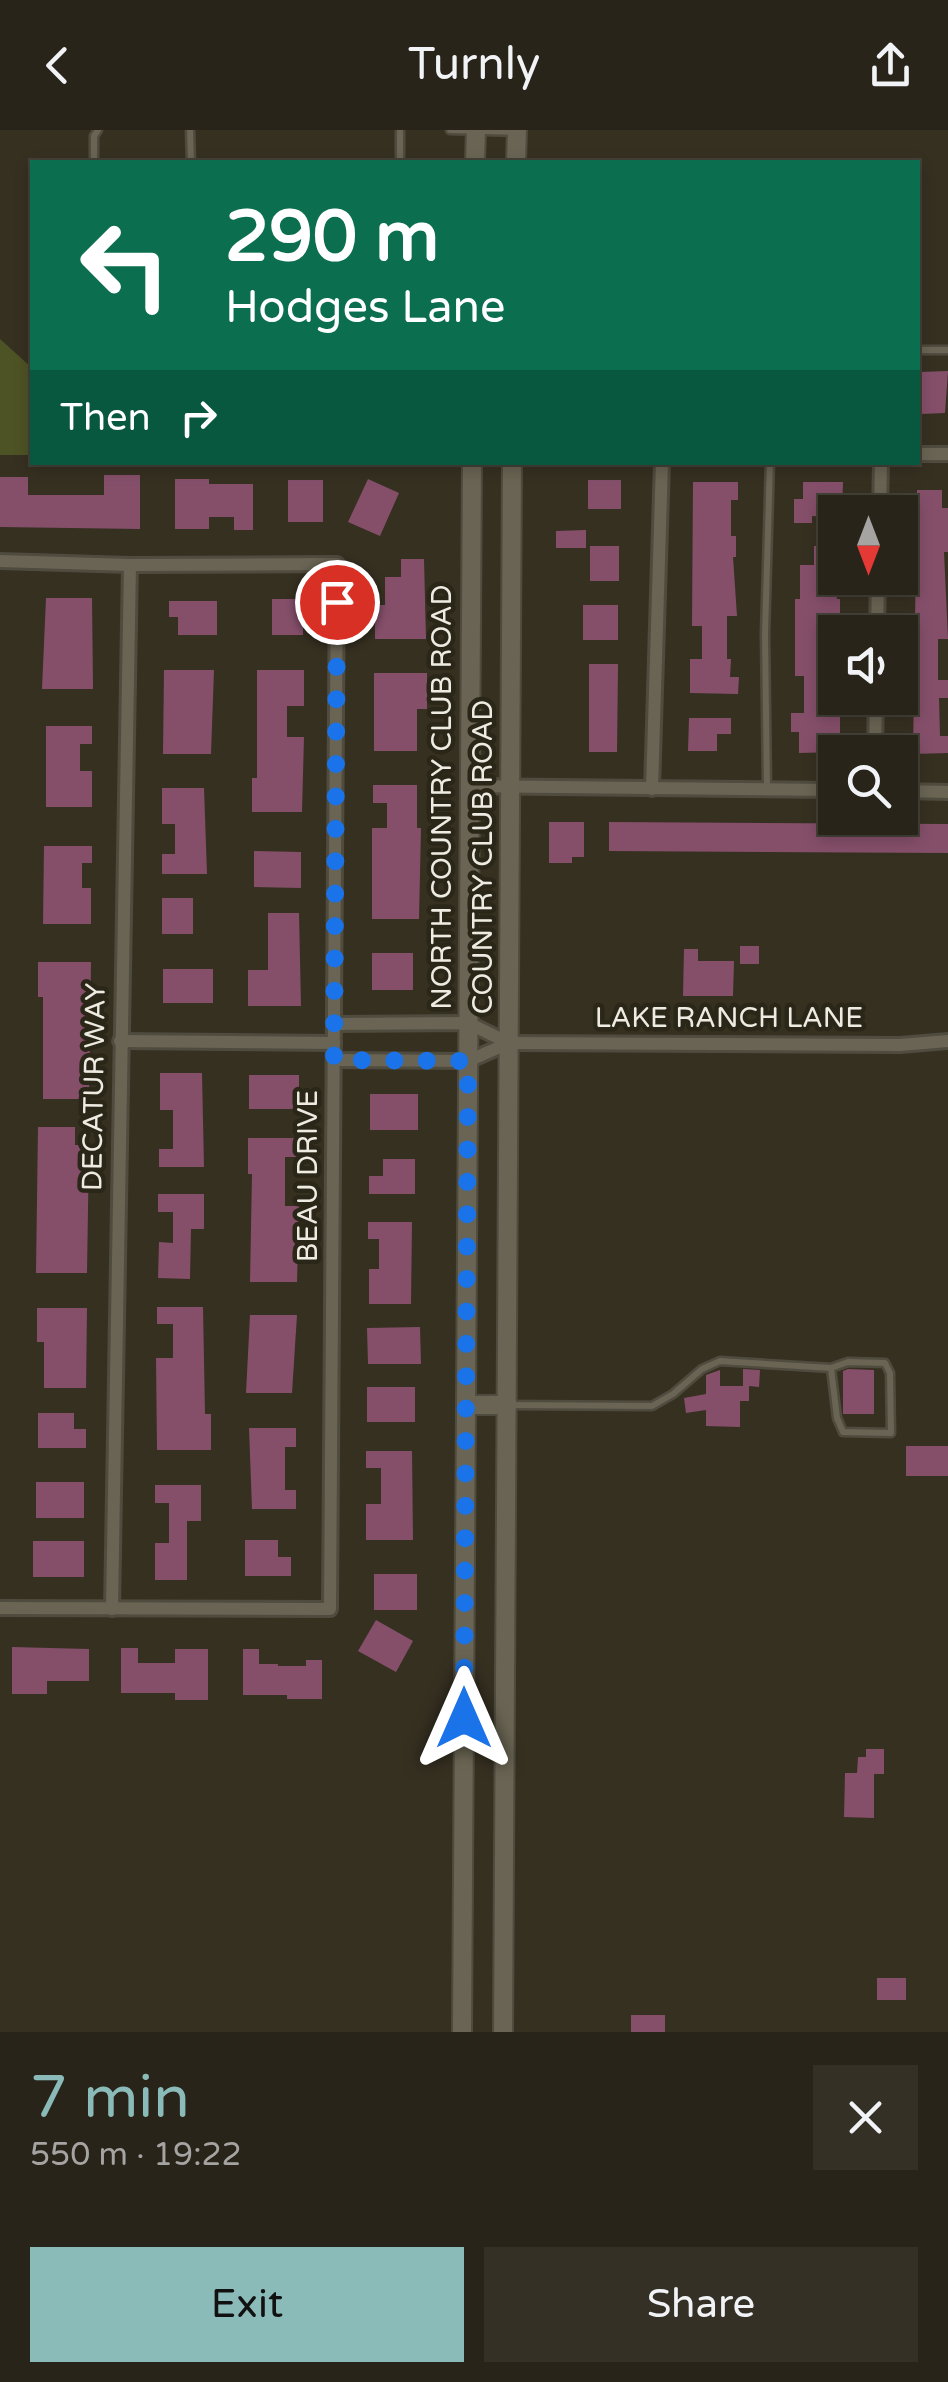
<!DOCTYPE html>
<html lang="en">
<head>
<meta charset="utf-8">
<style>
	:root { --surface:#282419; --page:#343026; --text:#f1f3f6; --muted:#a5a4a2; --line:#444138; --accent:#8bbbb9 }
	body { margin:0; font-family:"Varela Round",sans-serif; background:var(--page); color:var(--text); height:100vh; display:flex; flex-direction:column; font-size:38px; white-space:nowrap }
	* { box-sizing:border-box; margin:0 }
	p { font-size:32px; color:var(--muted) }
	.icon { flex:none; width:55px; height:55px; fill:none; stroke:currentColor; stroke-width:2; stroke-linecap:round; stroke-linejoin:round }
	.map { position:relative; height:1902px; overflow:hidden }
	.drawer { display:flex; flex-direction:column; background:var(--surface); flex:1 }
	.drawer>* { flex:none }
	.hud { position:absolute; left:30px; top:30px; width:890px; height:305px; border-radius:0px; box-shadow:0 5px 15px #0003,0 0 0 2px var(--line); background:#0b6e4f; color:#fff; overflow:hidden }
	.needle { width:65px; rotate:180deg }
	.buttons { position:absolute; left:818px; top:365px; display:grid; gap:20px }
	.buttons a { display:grid; place-items:center; width:100px; height:100px; border-radius:0px; background:var(--surface); box-shadow:0 5px 15px #0003,0 0 0 2px var(--line); font-size:50px }
	.pin { position:absolute; display:grid; place-items:center; width:85px; height:85px; color:#fff; margin:-42px; border:5px solid #fff; border-radius:50%; box-shadow:0 2px 10px #0007 }
	.me { position:absolute; width:110px; margin:-55px; rotate:0deg; stroke-linejoin:round; filter:drop-shadow(0 0 8px #0008) }
	.turn { display:flex; align-items:center; gap:35px; height:210px; padding:0 30px; font-size:45px }
	.turn .icon { width:130px; height:130px; stroke-width:2.5 }
	.turn b { display:block; font-size:70px; line-height:85px }
	.then { display:flex; align-items:center; height:95px; padding:0 30px; background:#0003; gap:20px; font-size:38px }
	.round { display:grid; place-items:center; flex:none; width:105px; height:105px; border-radius:0px; background:var(--page) }
	.summary { display:flex; align-items:center; justify-content:space-between; height:170px; padding:0 30px }
	h1 { font-size:60px; font-weight:600; line-height:75px; color:var(--accent) }
	.primary-button { display:flex; gap:20px; margin-top:auto; padding:20px 30px }
	.primary-button a { flex:1; height:115px; border-radius:0px; background:var(--accent); color:#111; font-size:40px; font-weight:600; line-height:115px; text-align:center }
	.primary-button a+a { background:var(--page); color:var(--text) }
	header { display:flex; justify-content:space-between; align-items:center; height:130px; padding:0 30px; background:var(--surface); font-size:45px; font-weight:600 }
	.map>svg:first-child { display:block }
	.green { fill:#4e5325 }
	.building { fill:#854f6a }
	.lines { fill:none; stroke-linecap:round; stroke-linejoin:round }
	.service-casing { stroke:#4f4b3e; stroke-width:11 }
	.minor-casing { stroke:#4f4b3e; stroke-width:18 }
	.secondary-casing { stroke:#4f4b3e; stroke-width:22 }
	.service { stroke:#696453; stroke-width:6 }
	.minor { stroke:#696453; stroke-width:12 }
	.secondary { stroke:#696453; stroke-width:18 }
	.route { stroke:#1a73e8; stroke-width:18; stroke-dasharray:0 32.4 }
	.labels { text-anchor:middle; dominant-baseline:central; stroke-width:9; stroke-linejoin:round; paint-order:stroke }
	.street-label { font-size:28px; fill:#eeebe2; stroke:#2b2718 }
</style>
</head>
<body>
<header><svg class="icon" aria-label="back" viewBox="0 0 24 24"><path d="M15 5l-7 7 7 7"/></svg>Turnly<svg class="icon" aria-label="share" viewBox="0 0 24 24"><path d="M12 15V3M7 8l5-5 5 5M5 13v7h14v-7"/></svg></header>
<div class="map">
<svg width="948" height="1902" viewBox="0 0 948 1902">
	<rect width="100%" height="100%" fill="#363021"/>
	<polygon class="green" points="0,209 32,238 32,325 0,325"/>
	<g class="building">
		<polygon points="948,241 945,283 921,284 920,242"/>
		<polygon points="104,345 140,345 140,399 0,397 0,347 28,347 28,365 104,365"/>
		<polygon points="175,349 209,349 209,354 253,354 253,400 234,400 234,387 209,387 209,399 175,399"/>
		<polygon points="368,349 399,363 380,406 348,392"/>
		<rect x="288" y="350" width="35" height="42"/>
		<rect x="588" y="350" width="33" height="29"/>
		<polygon points="693,352 738,352 738,370 731,370 731,406 736,406 736,427 733,427 737,486 727,486 727,529 731,529 730,547 739,547 738,564 690,563 690,529 702,529 702,496 692,496"/>
		<polygon points="803,352 843,352 842,382 835,382 835,387 812,386 812,393 794,393 794,369 803,369"/>
		<polygon points="917,360 942,360 942,378 948,378 948,422 944,422 948,509 938,509 938,550 948,550 948,568 939,568 940,606 948,606 948,623 913,624"/>
		<polygon points="586,400 586,418 556,418 556,401"/>
		<rect x="590" y="416" width="29" height="35"/>
		<polygon points="814,416 835,416 835,448 837,469 840,469 840,502 835,502 835,583 840,583 840,622 799,623 799,602 791,602 791,583 804,583 804,546 795,546 795,469 800,469 800,435 814,435"/>
		<polygon points="401,429 424,429 426,509 375,509 375,475 385,475 385,447 401,447"/>
		<polygon points="46,468 92,468 93,559 42,559"/>
		<rect x="272" y="469" width="31" height="36"/>
		<polygon points="169,471 217,471 217,505 178,505 178,487 169,487"/>
		<rect x="583" y="475" width="35" height="35"/>
		<polygon points="589,534 618,534 617,622 589,622"/>
		<polygon points="164,540 214,540 211,624 163,624"/>
		<polygon points="257,540 304,540 304,576 287,576 287,607 304,607 302,682 252,682 252,648 257,648"/>
		<polygon points="374,543 427,543 427,579 417,579 417,621 374,621"/>
		<polygon points="689,588 731,588 731,604 717,604 717,621 688,621"/>
		<polygon points="46,596 92,596 92,614 80,614 80,641 92,641 92,677 46,677"/>
		<polygon points="373,655 417,655 417,698 421,698 419,789 372,789 372,698 387,698 387,673 373,673"/>
		<polygon points="162,658 204,658 207,744 162,744 162,724 175,724 175,694 162,694"/>
		<polygon points="549,692 584,692 584,727 572,727 572,733 549,733"/>
		<polygon points="609,692 948,694 948,723 609,721"/>
		<polygon points="44,716 92,716 92,733 82,733 82,758 91,758 91,794 43,794"/>
		<polygon points="254,721 301,722 301,758 254,757"/>
		<rect x="162" y="768" width="31" height="36"/>
		<polygon points="268,783 299,783 301,876 248,876 248,840 268,840"/>
		<rect x="740" y="816" width="19" height="18"/>
		<polygon points="684,819 698,819 698,831 734,831 733,866 683,866"/>
		<rect x="372" y="823" width="41" height="37"/>
		<polygon points="38,832 91,832 89,969 43,969 43,867 38,867"/>
		<rect x="163" y="839" width="50" height="34"/>
		<polygon points="160,943 202,943 204,1037 159,1037 159,1019 173,1019 173,980 160,980"/>
		<rect x="249" y="945" width="50" height="34"/>
		<rect x="370" y="964" width="48" height="36"/>
		<polygon points="38,997 75,997 75,1015 89,1015 87,1143 36,1143"/>
		<polygon points="248,1008 299,1008 299,1027 285,1027 285,1076 299,1076 297,1152 250,1152 252,1044 248,1044"/>
		<polygon points="383,1029 415,1029 415,1064 369,1064 369,1046 383,1046"/>
		<polygon points="158,1064 204,1064 204,1099 191,1099 190,1149 158,1148 159,1112 173,1113 173,1082 158,1082"/>
		<polygon points="368,1092 412,1092 411,1174 369,1174 369,1139 379,1139 379,1109 368,1109"/>
		<polygon points="157,1177 203,1177 205,1284 211,1284 211,1320 157,1320 156,1228 173,1228 173,1194 157,1194"/>
		<polygon points="37,1178 87,1178 86,1258 44,1258 44,1212 37,1212"/>
		<polygon points="250,1185 297,1185 292,1263 246,1263"/>
		<polygon points="420,1197 421,1234 368,1234 367,1198"/>
		<polygon points="743,1239 760,1240 759,1257 749,1256 749,1271 740,1271 740,1297 706,1296 706,1280 686,1283 684,1268 706,1264 706,1245 720,1240 720,1256 743,1256"/>
		<polygon points="848,1239 874,1240 874,1284 843,1284 843,1241"/>
		<rect x="367" y="1257" width="48" height="35"/>
		<polygon points="38,1283 74,1283 74,1299 86,1299 86,1318 38,1318"/>
		<polygon points="249,1298 296,1298 296,1317 285,1317 285,1360 296,1360 296,1379 252,1379"/>
		<rect x="906" y="1316" width="42" height="30"/>
		<polygon points="366,1321 412,1321 413,1410 366,1410 366,1374 381,1374 381,1338 366,1338"/>
		<rect x="36" y="1352" width="48" height="36"/>
		<polygon points="155,1355 201,1355 201,1391 187,1391 187,1450 155,1450 155,1413 169,1413 169,1373 155,1373"/>
		<polygon points="245,1410 278,1410 278,1427 291,1427 291,1446 245,1446"/>
		<rect x="33" y="1411" width="51" height="36"/>
		<rect x="374" y="1444" width="43" height="36"/>
		<polygon points="376,1490 413,1511 396,1542 358,1521"/>
		<polygon points="12,1517 89,1519 89,1551 47,1551 47,1564 12,1564"/>
		<polygon points="121,1518 138,1518 138,1533 175,1533 175,1519 208,1519 208,1570 175,1570 175,1563 121,1563"/>
		<polygon points="243,1519 259,1519 259,1534 278,1534 278,1536 306,1536 306,1530 322,1530 322,1569 287,1569 287,1565 243,1565"/>
		<polygon points="866,1619 884,1619 884,1644 874,1644 874,1688 844,1687 845,1643 857,1643 858,1627 866,1627"/>
		<rect x="877" y="1848" width="29" height="22"/>
		<rect x="631" y="1885" width="34" height="17"/>
	</g>
	<g class="lines">
		<g class="service-casing">
			<g id="service">
				<polyline points="190,0 191,32"/>
				<polyline points="450,0 516,2"/>
				<polyline points="94,32 94,6 98,0"/>
				<polyline points="400,32 400,0"/>
				<polyline points="918,220 948,220"/>
				<polyline points="767,659 765,504 770,332"/>
				<polyline points="509,1275 652,1276 673,1264 702,1239 720,1231 831,1238 848,1232 885,1233 890,1243 891,1303 843,1302 837,1288 831,1238"/>
			</g>
		</g>
		<g class="minor-casing">
			<g id="minor">
				<polyline points="918,324 948,324"/>
				<polyline points="880,382 881,332"/>
				<polyline points="0,431 130,435 337,434 330,1479 0,1478"/>
				<polyline points="877,502 878,448"/>
				<polyline points="875,622 876,568"/>
				<polyline points="470,656 835,660"/>
				<polyline points="652,659 662,332"/>
				<polyline points="900,661 948,662"/>
				<polyline points="120,911 334,913"/>
				<polyline points="509,913 900,915 948,911"/>
				<polyline points="334,930 468,931 509,913 468,893 334,894"/>
				<polyline points="112,1479 130,435"/>
			</g>
		</g>
		<g class="secondary-casing">
			<g id="secondary">
				<polyline points="475,32 476,0"/>
				<polyline points="516,32 517,0"/>
				<polyline points="466,1275 508,1275"/>
				<polyline points="462,1902 472,332"/>
				<polyline points="503,1902 512,332"/>
			</g>
		</g>
		<use href="#service" class="service"/>
		<use href="#minor" class="minor"/>
		<use href="#secondary" class="secondary"/>
	</g>
	<g class="lines">
		<polyline class="route" points="337,472 334,930 468,931 464,1588"/>
	</g>
	<g class="labels">
		<g class="street-label">
			<text transform="translate(442 667) rotate(-90)">NORTH COUNTRY CLUB ROAD</text>
			<text transform="translate(483 727) rotate(-90)">COUNTRY CLUB ROAD</text>
			<text x="729" y="888">LAKE RANCH LANE</text>
			<text transform="translate(94 957) rotate(-89)">DECATUR WAY</text>
			<text transform="translate(308 1046) rotate(-90)">BEAU DRIVE</text>
		</g>
	</g>
</svg>
<div class="buttons">
<a><svg class="needle" viewBox="-14 -14 28 28"><path d="M0-13l5 13h-10z" fill="#e53935"/><path d="M0 13l5-13h-10z" fill="#a5a4a2"/></svg></a>
<a><svg class="icon" aria-label="sound" viewBox="0 0 24 24"><path d="M4 9h4l5-4v14l-5-4H4zM17 9q2 3 0 6"/></svg></a>
<a><svg class="icon" aria-label="search" viewBox="0 0 24 24"><circle cx="10" cy="10" r="6"/><path d="M15 15l6 6"/></svg></a>
</div>
<div class="pin" style="left:337px;top:472px;background:#d93025"><svg class="icon" aria-label="arrive" viewBox="0 0 24 24"><path d="M6 21V4h12l-3 4 3 4H6"/></svg></div>
<svg class="me" style="left:464px;top:1588px" viewBox="-20 -20 40 40"><path d="M0-17L14 15 0 8-14 15z" fill="#1a73e8" stroke="#fff" stroke-width="4"/></svg>
<div class="hud">
<div class="turn"><svg class="icon" aria-label="left" viewBox="0 0 24 24"><path d="M17 20v-9H6M10 6l-5 5 5 5"/></svg><div><b>290 m</b>Hodges Lane</div></div>
<div class="then">Then<svg class="icon" aria-label="right" viewBox="0 0 24 24"><path d="M7 20v-9h11M14 6l5 5-5 5"/></svg></div>
</div>
</div>
<section class="drawer">
<div class="summary"><div><h1>7 min</h1><p>550 m · 19:22</p></div><a class="round"><svg class="icon" aria-label="close" viewBox="0 0 24 24"><path d="M6 6l12 12M18 6L6 18"/></svg></a></div>
<div class="primary-button"><a>Exit</a><a>Share</a></div>
</section>
</body>
</html>
